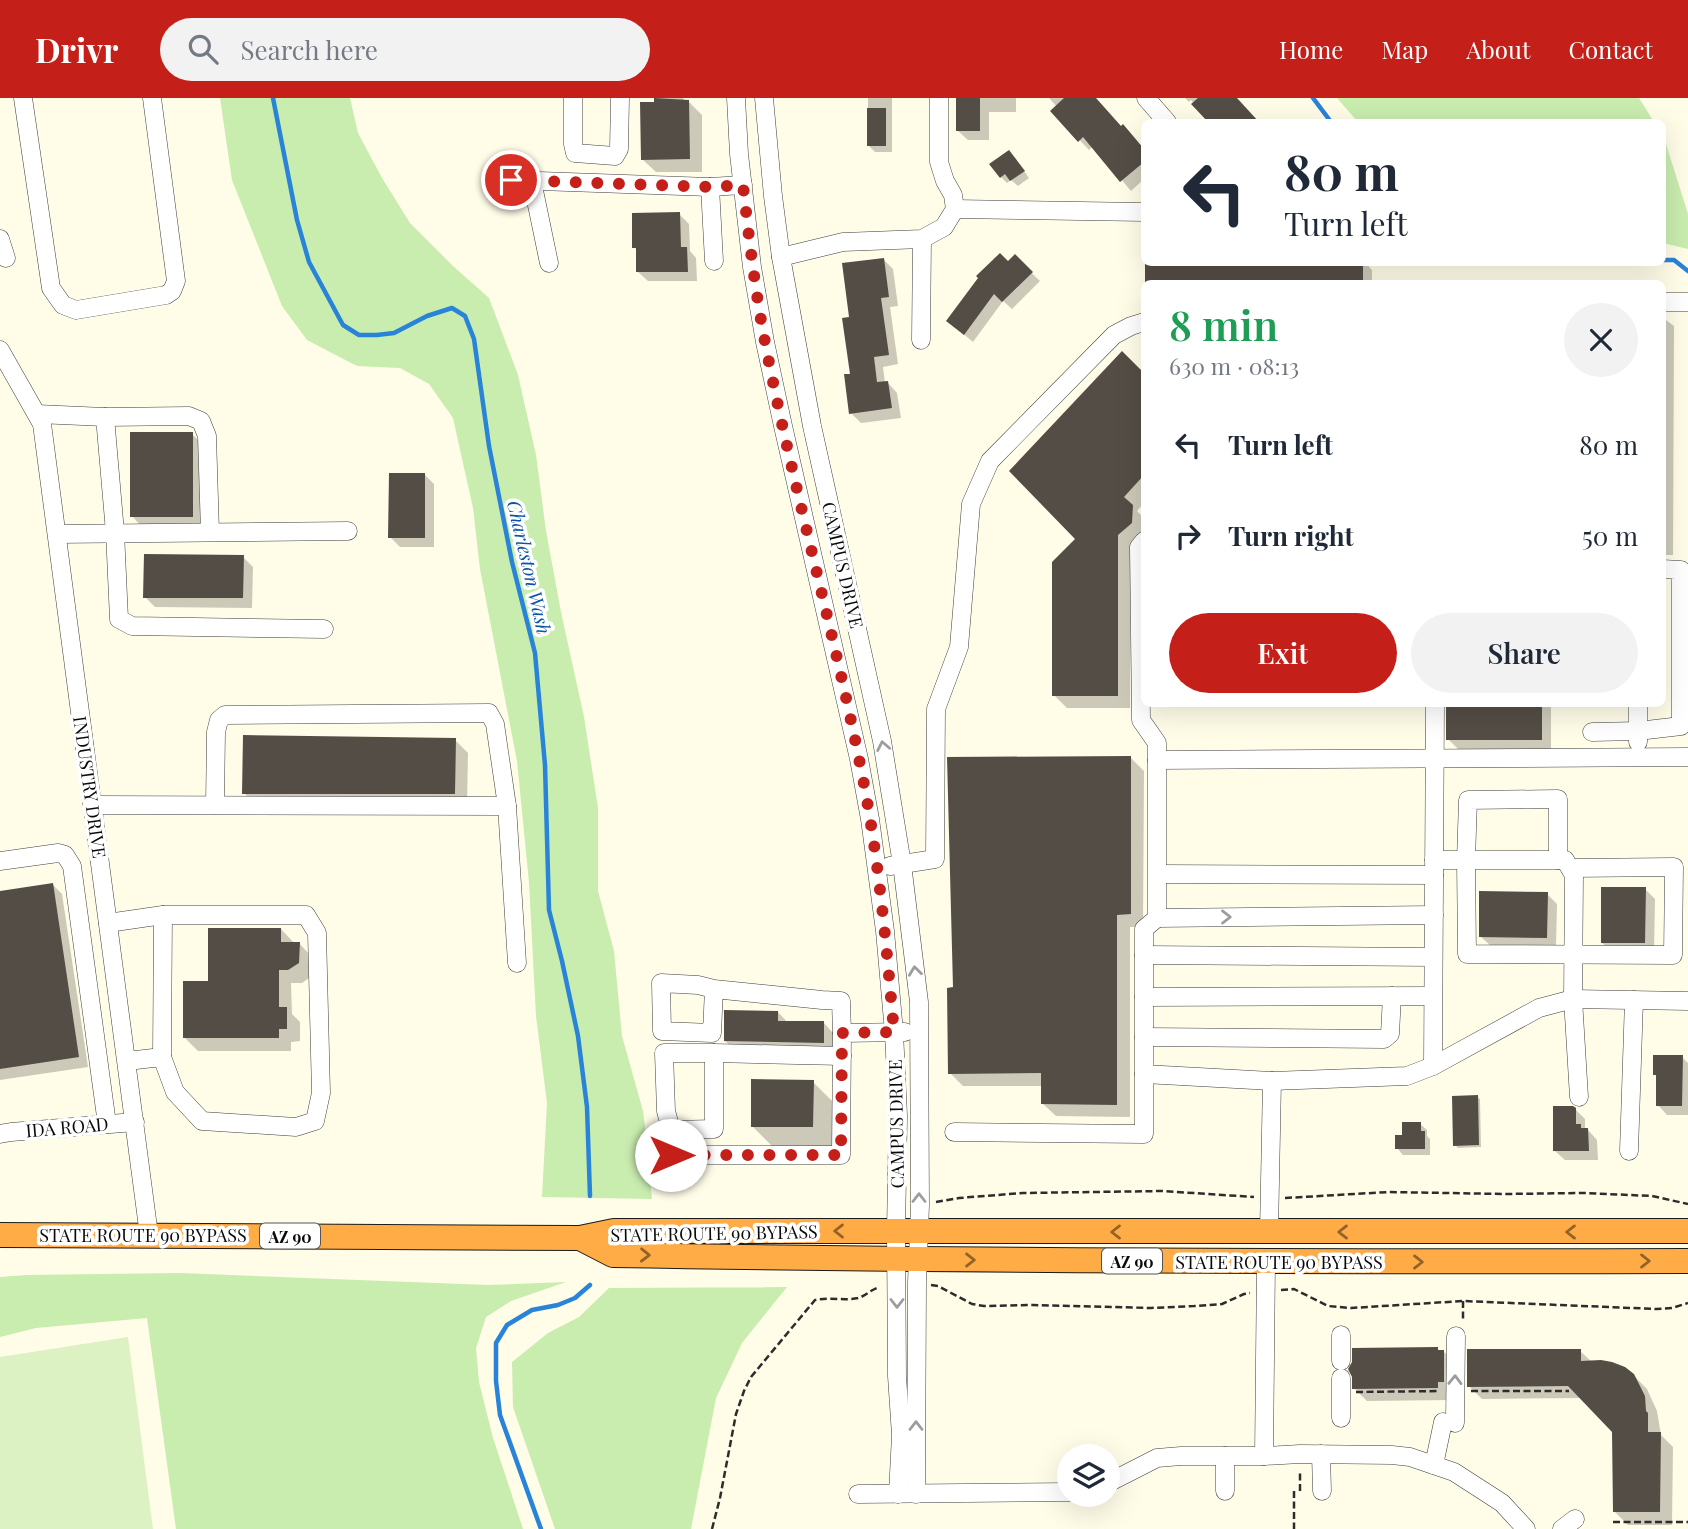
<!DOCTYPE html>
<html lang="en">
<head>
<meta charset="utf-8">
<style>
	:root { --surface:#fff; --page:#f2f2f3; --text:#1f2937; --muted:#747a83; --accent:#c42019 }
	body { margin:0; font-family:"Playfair Display",serif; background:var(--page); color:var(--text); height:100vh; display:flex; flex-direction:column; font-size:26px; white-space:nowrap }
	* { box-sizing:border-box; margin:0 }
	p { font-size:23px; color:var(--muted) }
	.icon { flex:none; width:38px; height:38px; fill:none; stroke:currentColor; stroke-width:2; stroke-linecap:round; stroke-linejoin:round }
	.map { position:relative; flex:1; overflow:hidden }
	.side { position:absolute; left:1141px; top:182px; width:525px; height:427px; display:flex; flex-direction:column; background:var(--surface); border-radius:10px; box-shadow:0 7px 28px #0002 }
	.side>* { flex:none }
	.hud { position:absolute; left:1141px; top:21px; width:525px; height:147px; border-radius:10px; box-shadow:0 7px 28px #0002; background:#fff; color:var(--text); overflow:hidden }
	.buttons { position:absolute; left:1057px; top:1346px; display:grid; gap:14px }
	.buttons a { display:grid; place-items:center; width:63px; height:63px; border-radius:50%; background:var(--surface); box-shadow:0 7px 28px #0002; font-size:35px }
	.pin { position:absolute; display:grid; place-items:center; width:60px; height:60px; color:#fff; margin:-30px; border:4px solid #fff; border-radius:50%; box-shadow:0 2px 7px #0007 }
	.me { position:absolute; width:77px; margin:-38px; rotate:90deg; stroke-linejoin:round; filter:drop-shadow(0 0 5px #0008) }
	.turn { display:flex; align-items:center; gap:24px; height:147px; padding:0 28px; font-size:32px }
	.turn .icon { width:91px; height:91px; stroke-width:2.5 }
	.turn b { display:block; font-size:49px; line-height:60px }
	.round { display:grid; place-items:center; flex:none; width:74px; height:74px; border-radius:37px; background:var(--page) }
	.summary { display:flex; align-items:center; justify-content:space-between; height:119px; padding:0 28px }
	h1 { font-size:42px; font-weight:600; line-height:52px; color:#1e9e55 }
	.primary-button { display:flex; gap:14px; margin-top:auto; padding:14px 28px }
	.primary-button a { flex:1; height:80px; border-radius:42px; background:var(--accent); color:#fff; font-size:28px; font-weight:600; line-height:80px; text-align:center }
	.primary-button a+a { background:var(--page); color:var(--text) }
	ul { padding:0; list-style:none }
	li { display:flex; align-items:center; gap:21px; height:91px; padding:0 28px }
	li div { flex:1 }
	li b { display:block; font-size:26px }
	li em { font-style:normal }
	header { display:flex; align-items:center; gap:42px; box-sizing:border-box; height:98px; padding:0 35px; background:var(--accent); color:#fff }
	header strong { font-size:33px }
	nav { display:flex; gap:38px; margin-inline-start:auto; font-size:24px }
	.search { width:490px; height:63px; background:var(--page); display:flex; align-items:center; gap:18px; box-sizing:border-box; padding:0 24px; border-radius:38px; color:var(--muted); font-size:26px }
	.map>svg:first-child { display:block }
	.grass { fill:#c9ecaf }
	.pitch { fill:#ddf2c2 }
	.shadow { fill:#0003 }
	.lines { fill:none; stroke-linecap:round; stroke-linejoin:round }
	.stream { stroke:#2983d8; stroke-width:4.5 }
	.building { fill:#544d46 }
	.minor-casing { stroke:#3d3d3d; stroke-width:19 }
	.highway-casing { stroke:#1b1b1b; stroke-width:26 }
	.path { stroke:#2c2c2c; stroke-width:2.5; stroke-dasharray:7 3.5; stroke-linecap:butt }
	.minor { stroke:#fff; stroke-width:18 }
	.highway { stroke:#ffab46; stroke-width:24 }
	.oneway { stroke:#9d9d9d }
	.oneway2 { stroke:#91632b }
	.route { stroke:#c42019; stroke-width:12; stroke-dasharray:0 21.6 }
	.labels { text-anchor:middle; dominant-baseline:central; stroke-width:7; stroke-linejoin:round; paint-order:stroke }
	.shield { fill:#fff; stroke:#545454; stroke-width:2 }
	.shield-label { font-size:16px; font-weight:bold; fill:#0a0a0a }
	.street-label { font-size:18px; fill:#0a0a0a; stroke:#fff }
	.water-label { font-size:19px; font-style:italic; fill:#0c54a4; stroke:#fff }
</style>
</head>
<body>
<header>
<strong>Drivr</strong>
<div class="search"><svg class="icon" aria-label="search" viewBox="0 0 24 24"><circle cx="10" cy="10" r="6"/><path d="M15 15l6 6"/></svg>Search here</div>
<nav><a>Home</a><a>Map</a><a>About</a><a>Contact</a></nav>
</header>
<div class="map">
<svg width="1688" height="1431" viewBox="0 0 1688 1431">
	<rect width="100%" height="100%" fill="#fffce8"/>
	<g class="grass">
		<polygon points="220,0 350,0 358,35 382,80 410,125 453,168 489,200 518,277 536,357 546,433 561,514 584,619 598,710 598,793 614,853 622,938 643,1013 648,1053 652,1101 542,1099 547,1005 536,918 529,784 517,663 480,471 473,410 453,320 429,286 400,270 357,268 307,242 282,208 232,82"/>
		<polygon points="1337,0 1639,0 1654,24 1358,24"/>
		<polygon points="1662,40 1666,46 1688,116 1688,151 1663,145"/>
		<polygon points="180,1175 488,1187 566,1184 511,1203 486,1219 476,1250 479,1284 493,1340 523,1431 176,1431 147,1220 36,1230 0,1239 0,1179 26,1177"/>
		<polygon points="787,1189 742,1245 716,1300 691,1431 555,1431 513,1309 512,1264 548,1235 579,1219 609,1190"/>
	</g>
	<polygon class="pitch" points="128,1239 153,1431 0,1431 0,1259"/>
	<g class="shadow">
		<polygon points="655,0 683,0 685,4 689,4 702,17 702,74 656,74 642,61"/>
		<polygon points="868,0 892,0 892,54 875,54 868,47"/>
		<polygon points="958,0 1016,0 1016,14 989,14 989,42 968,42 958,33"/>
		<polygon points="1049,0 1094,0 1122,30 1123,28 1133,38 1144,52 1144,81 1131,93 1093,48 1089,52 1052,13 1057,9"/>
		<polygon points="1185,0 1236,0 1258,24 1211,24 1191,2 1189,4"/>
		<polygon points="1015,60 1029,80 1018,88 1011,82 1007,85 1001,79"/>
		<polygon points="679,116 689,126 690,153 696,160 697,183 648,183 638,174 638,153 634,149"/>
		<polygon points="1015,159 1040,183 1012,211 1003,203 973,244 948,223"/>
		<polygon points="883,161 893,171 898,208 890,209 898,266 883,269 885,285 888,285 897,295 901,320 861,325 851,315 851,221"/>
		<polygon points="1147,164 1365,164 1372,172 1372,186 1147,186"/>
		<polygon points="1662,219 1674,228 1673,457 1662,457"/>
		<polygon points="1122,255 1144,277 1144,405 1137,413 1144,420 1144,439 1131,451 1130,610 1067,610 1054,597 1077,441"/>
		<polygon points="192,336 202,346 202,428 141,428 132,418"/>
		<polygon points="425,377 434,386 434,449 400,449 390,439"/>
		<polygon points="243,459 253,469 252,510 155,509 145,499"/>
		<polygon points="1447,606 1551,606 1551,651 1458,651 1448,641"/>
		<polygon points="455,642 468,655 467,709 257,709 244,695"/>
		<polygon points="1131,660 1144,673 1143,829 1130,829 1130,1019 1056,1018 1042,1005 1043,988 963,988 950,975 955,891"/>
		<polygon points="52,786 62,796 88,969 0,982 0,794"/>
		<polygon points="1645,791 1655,801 1654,855 1612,854 1602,845"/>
		<polygon points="1547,796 1557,806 1556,849 1491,848 1481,839"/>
		<polygon points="281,831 295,846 299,845 312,859 312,878 302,885 291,885 292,916 300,924 300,943 291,944 291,953 198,953 185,940 210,884"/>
		<polygon points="778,914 788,925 824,925 833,935 833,954 735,952 725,943"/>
		<polygon points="1682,959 1688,965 1688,1017 1667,1017 1658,1007 1658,979 1654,976"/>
		<polygon points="813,984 833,1004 833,1049 772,1048 752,1028"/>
		<polygon points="1477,999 1480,1001 1481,1049 1458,1050 1455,1047"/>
		<polygon points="1575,1011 1585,1021 1585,1032 1588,1032 1597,1042 1598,1062 1565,1062 1555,1053"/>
		<polygon points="1420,1026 1427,1032 1427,1038 1430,1041 1430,1057 1403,1057 1397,1050"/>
		<polygon points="1438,1251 1440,1254 1444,1254 1457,1267 1451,1302 1367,1303 1354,1290"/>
		<polygon points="1580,1253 1592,1264 1633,1277 1647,1291 1657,1313 1661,1337 1673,1349 1672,1427 1628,1427 1615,1414 1614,1333 1582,1300 1482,1301 1469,1288"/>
	</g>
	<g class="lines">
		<g class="stream">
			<polyline points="273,0 297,122 309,164 343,227 359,237 377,237 394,235 427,218 452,210 465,218 474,241 489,348 512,464 535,555 545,667 549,812 562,863 578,938 587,1009 590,1098"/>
			<polyline points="1313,0 1331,24"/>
			<polyline points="1662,162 1674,162 1688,173"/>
			<polyline points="541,1431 500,1317 496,1283 496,1245 507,1227 532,1212 558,1207 575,1200 590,1187"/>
		</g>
	</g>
	<g class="building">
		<polygon points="654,0 689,2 690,61 641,62 640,4 654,4"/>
		<rect x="956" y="0" width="24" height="33"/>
		<polygon points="1064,0 1096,0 1121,28 1123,26 1144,51 1144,64 1120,84 1083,39 1078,44 1050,13"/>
		<polygon points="1198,0 1237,0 1259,24 1208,24 1191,6"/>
		<rect x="867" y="10" width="19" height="38"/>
		<polygon points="1009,52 1025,73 1010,83 1005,76 1000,80 989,66"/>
		<polygon points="680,114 681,149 687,149 688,174 636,174 636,150 632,150 632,115"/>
		<polygon points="1000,155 1008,163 1015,156 1033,174 1002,204 994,196 964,237 946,223 978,180 976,178"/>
		<polygon points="884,160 889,199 881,200 889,257 874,259 877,284 888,283 892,310 849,316 844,276 850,276 842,220 849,219 842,165"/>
		<rect x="1145" y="164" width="218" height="22"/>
		<polygon points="1122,253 1144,275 1144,377 1124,399 1133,407 1132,425 1118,437 1118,598 1052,598 1052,464 1075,441 1009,373"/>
		<rect x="130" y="334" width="63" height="85"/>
		<polygon points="389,375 425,375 425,440 388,440"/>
		<polygon points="144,456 244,457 243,500 143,500"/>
		<rect x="1446" y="606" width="96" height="36"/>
		<polygon points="243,637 456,640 455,696 242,696"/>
		<polygon points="1131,658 1131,816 1117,817 1117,1007 1041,1006 1041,975 948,976 947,890 953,889 947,659"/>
		<polygon points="53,785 79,959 0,971 0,793"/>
		<polygon points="1601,789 1646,789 1645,845 1601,845"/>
		<polygon points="1479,793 1548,794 1547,840 1479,839"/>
		<polygon points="208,830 281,830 281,844 300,844 299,865 288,872 279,872 279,909 287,909 287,931 279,931 279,940 183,940 183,883 208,883"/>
		<polygon points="724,912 778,913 778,923 824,923 824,945 724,943"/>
		<polygon points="1653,957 1683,957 1682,1008 1656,1008 1656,977 1653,977"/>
		<polygon points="751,981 814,982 813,1029 751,1029"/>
		<polygon points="1478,997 1479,1047 1453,1048 1452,998"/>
		<polygon points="1553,1008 1573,1008 1576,1010 1576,1026 1581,1026 1581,1030 1588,1030 1589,1053 1553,1053"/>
		<polygon points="1402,1024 1421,1024 1421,1033 1425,1033 1425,1051 1395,1051 1395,1037 1402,1037"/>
		<polygon points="1438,1249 1438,1252 1444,1252 1444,1284 1438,1284 1438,1290 1352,1291 1352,1279 1348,1271 1352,1264 1352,1250"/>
		<polygon points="1467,1251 1581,1251 1581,1263 1601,1262 1612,1264 1625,1269 1634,1276 1645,1298 1646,1313 1648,1315 1648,1334 1661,1334 1660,1414 1613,1414 1612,1334 1568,1288 1467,1289"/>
	</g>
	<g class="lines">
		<g class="minor-casing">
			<g id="minor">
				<polyline points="23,0 51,190 63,207 76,212 166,197 172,193 176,183 152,0"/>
				<polyline points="573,0 573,46 575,55 615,58 619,51 620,0"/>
				<polyline points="736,0 739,56 752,169 765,244 783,328 859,661 870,721 885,833 894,934 898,1018 896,1134 897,1278 901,1337 898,1396"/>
				<polyline points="764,0 773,98 781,159 812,328 882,643 902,766 919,904 920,1107 917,1185 916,1396"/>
				<polyline points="1146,0 1167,24"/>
				<polyline points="511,82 710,89 743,87"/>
				<polyline points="532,83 549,165"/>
				<polyline points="710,89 714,163"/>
				<polyline points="955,111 1144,114"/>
				<polyline points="0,141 6,160"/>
				<polyline points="781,159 843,144 922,141 944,129 955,111 953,97 945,83 939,64 939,0"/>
				<polyline points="1662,204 1688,204"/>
				<polyline points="921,242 922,141"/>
				<polyline points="0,252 42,326 149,1137"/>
				<polyline points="37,316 105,319 115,434 119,521 132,528 324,531"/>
				<polyline points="105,319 189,318 201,323 207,338 210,434"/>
				<polyline points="57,436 348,433"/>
				<polyline points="1592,634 1638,633 1681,628 1681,472 1662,471"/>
				<polyline points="1638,644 1638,606"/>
				<polyline points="1157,662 1688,659"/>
				<polyline points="93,707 507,708"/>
				<polyline points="215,707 216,634 219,622 225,617 489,615 495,626 507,708 517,865"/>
				<polyline points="1434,762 1565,762 1574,777 1573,901 1579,999"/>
				<polyline points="1558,762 1558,701 1468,702 1466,762 1467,856 1673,857 1674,769 1570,770"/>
				<polyline points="0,763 58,755 65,757 72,768 107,1026"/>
				<polyline points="890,768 935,761 936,611 959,549 971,406 990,363 1114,237 1131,228 1144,224"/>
				<polyline points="1158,776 1434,777"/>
				<polyline points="1157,820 1434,817"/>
				<polyline points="108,825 163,817 306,817 317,835 321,995 315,1023 296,1029 202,1023 175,994 162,959 127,963"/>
				<polyline points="1144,857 1433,859"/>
				<polyline points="714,891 712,935 662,933 661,885 698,887 714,891 822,902 841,903 842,935"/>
				<polyline points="1144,899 1433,898"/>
				<polyline points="1144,939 1384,941 1390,936 1392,898"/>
				<polyline points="714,955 842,958"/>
				<polyline points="162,959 163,817"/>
				<polyline points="1433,968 1435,606"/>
				<polyline points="1144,976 1272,983 1407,978 1433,968 1539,910 1573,901 1688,903"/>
				<polyline points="671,1032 666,1013 664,955 714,955 714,1031 671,1032 671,1057 841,1057 842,935 905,934"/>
				<polyline points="954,1034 1144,1036 1144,831 1157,820 1157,645 1141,622 1139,449 1144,443"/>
				<polyline points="0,1036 11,1034 135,1024"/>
				<polyline points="1629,1053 1634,902"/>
				<polyline points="1269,1134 1272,983"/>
				<polyline points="1341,1263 1341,1237"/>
				<polyline points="1341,1320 1341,1280"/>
				<polyline points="1455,1325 1456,1238"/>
				<polyline points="1321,1356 1322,1393"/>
				<polyline points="1225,1358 1225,1393"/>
				<polyline points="1264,1358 1266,1164"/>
				<polyline points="1434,1367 1443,1324"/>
				<polyline points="1108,1385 1157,1360 1181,1358 1264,1358 1300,1356 1392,1357 1410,1359 1454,1374 1502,1405 1526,1431"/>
				<polyline points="858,1396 1069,1394"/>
				<polyline points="1562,1431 1575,1421"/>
			</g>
		</g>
		<g class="highway-casing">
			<g id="highway">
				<polyline points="0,1137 580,1140 614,1133 1688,1133"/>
				<path d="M580,1140L613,1157C972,1163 1330,1164 1688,1163"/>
			</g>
		</g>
		<g class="path">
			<polyline points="1285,1100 1389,1094 1503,1096 1585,1095 1652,1098 1688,1106"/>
			<polyline points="936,1104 959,1100 1023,1095 1162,1093 1254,1099"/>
			<polyline points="931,1187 938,1188 972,1206 984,1208 1033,1207 1151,1210 1194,1208 1222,1206 1244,1196 1250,1195"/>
			<polyline points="1281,1192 1294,1191 1328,1208 1351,1210 1463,1203 1656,1211 1672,1210 1688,1205"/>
			<polyline points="1463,1203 1463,1224"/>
			<polyline points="1471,1293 1569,1293"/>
			<polyline points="1356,1294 1440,1293"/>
			<polyline points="1294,1393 1294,1431"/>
			<polyline points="1300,1393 1300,1372"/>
			<polyline points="1613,1424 1688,1424"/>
			<path d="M712,1431L720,1400L736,1316L744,1293L751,1279L815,1202C830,1199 845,1203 858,1200C866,1198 871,1191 880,1189"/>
		</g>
		<use href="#minor" class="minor"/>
		<use href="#highway" class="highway"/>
	</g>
	<defs><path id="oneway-chevron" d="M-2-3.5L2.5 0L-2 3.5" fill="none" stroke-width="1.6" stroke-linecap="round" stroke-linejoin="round" transform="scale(1.75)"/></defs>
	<g class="oneway">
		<use href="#oneway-chevron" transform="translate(883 648) rotate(-101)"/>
		<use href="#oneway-chevron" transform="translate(1226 819)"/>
		<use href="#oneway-chevron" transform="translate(915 873) rotate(-97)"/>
		<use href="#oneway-chevron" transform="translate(919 1100) rotate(-90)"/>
		<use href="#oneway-chevron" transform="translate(897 1205) rotate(90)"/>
		<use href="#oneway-chevron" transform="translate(1455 1282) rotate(-89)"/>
		<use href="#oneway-chevron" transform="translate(916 1328) rotate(-90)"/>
	</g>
	<g class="oneway2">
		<use href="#oneway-chevron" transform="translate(839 1133) rotate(-180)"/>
		<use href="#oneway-chevron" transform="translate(1116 1134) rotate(-180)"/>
		<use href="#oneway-chevron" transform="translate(1343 1134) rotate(180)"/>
		<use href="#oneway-chevron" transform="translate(1571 1134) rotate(180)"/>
		<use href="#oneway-chevron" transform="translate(645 1157) rotate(1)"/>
		<use href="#oneway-chevron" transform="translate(970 1162)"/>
		<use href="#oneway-chevron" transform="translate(1645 1163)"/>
		<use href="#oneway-chevron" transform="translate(1418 1164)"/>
	</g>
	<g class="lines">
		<path class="route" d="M511,82L710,89L743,87C749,140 755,192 765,244C792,384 831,522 859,661C878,751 886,843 894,934L842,935L841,1057H671"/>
	</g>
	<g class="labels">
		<g class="shield">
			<rect x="260" y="1125.5" width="60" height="25" rx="5"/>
			<rect x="1102" y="1150.5" width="60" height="25" rx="5"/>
		</g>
		<g class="shield-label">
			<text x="290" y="1138">AZ 90</text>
			<text x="1132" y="1163">AZ 90</text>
		</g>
		<g class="street-label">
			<text transform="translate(843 467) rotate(77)">CAMPUS DRIVE</text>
			<text transform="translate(90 689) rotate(82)">INDUSTRY DRIVE</text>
			<text transform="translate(896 1026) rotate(-91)">CAMPUS DRIVE</text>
			<text transform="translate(67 1029) rotate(-5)">IDA ROAD</text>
			<text transform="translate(714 1135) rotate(-1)">STATE ROUTE 90 BYPASS</text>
			<text x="143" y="1137">STATE ROUTE 90 BYPASS</text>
			<text x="1279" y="1164">STATE ROUTE 90 BYPASS</text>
		</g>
		<g class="water-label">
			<text transform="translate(530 469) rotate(77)">Charleston Wash</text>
		</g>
	</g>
</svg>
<div class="buttons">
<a><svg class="icon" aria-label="layers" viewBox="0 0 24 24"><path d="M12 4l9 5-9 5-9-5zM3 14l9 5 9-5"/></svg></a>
</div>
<div class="pin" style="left:511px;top:82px;background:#d93025"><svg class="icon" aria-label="arrive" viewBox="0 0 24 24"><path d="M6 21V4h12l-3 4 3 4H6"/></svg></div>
<svg class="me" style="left:671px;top:1057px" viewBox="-20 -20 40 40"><circle r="19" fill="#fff"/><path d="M0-13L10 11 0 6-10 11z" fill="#c42019"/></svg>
<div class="hud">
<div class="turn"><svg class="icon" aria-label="left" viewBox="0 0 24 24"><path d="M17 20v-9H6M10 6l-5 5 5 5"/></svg><div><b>80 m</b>Turn left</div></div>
</div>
<section class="side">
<div class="summary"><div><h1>8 min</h1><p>630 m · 08:13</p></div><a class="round"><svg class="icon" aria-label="close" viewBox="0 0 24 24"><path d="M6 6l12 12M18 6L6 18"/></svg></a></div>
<ul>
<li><svg class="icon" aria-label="left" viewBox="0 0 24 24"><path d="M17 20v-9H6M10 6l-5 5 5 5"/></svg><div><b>Turn left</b></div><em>80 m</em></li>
<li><svg class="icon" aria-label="right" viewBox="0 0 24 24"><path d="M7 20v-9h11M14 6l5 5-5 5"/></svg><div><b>Turn right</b></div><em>50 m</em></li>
</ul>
<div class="primary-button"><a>Exit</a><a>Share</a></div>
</section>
</div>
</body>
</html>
